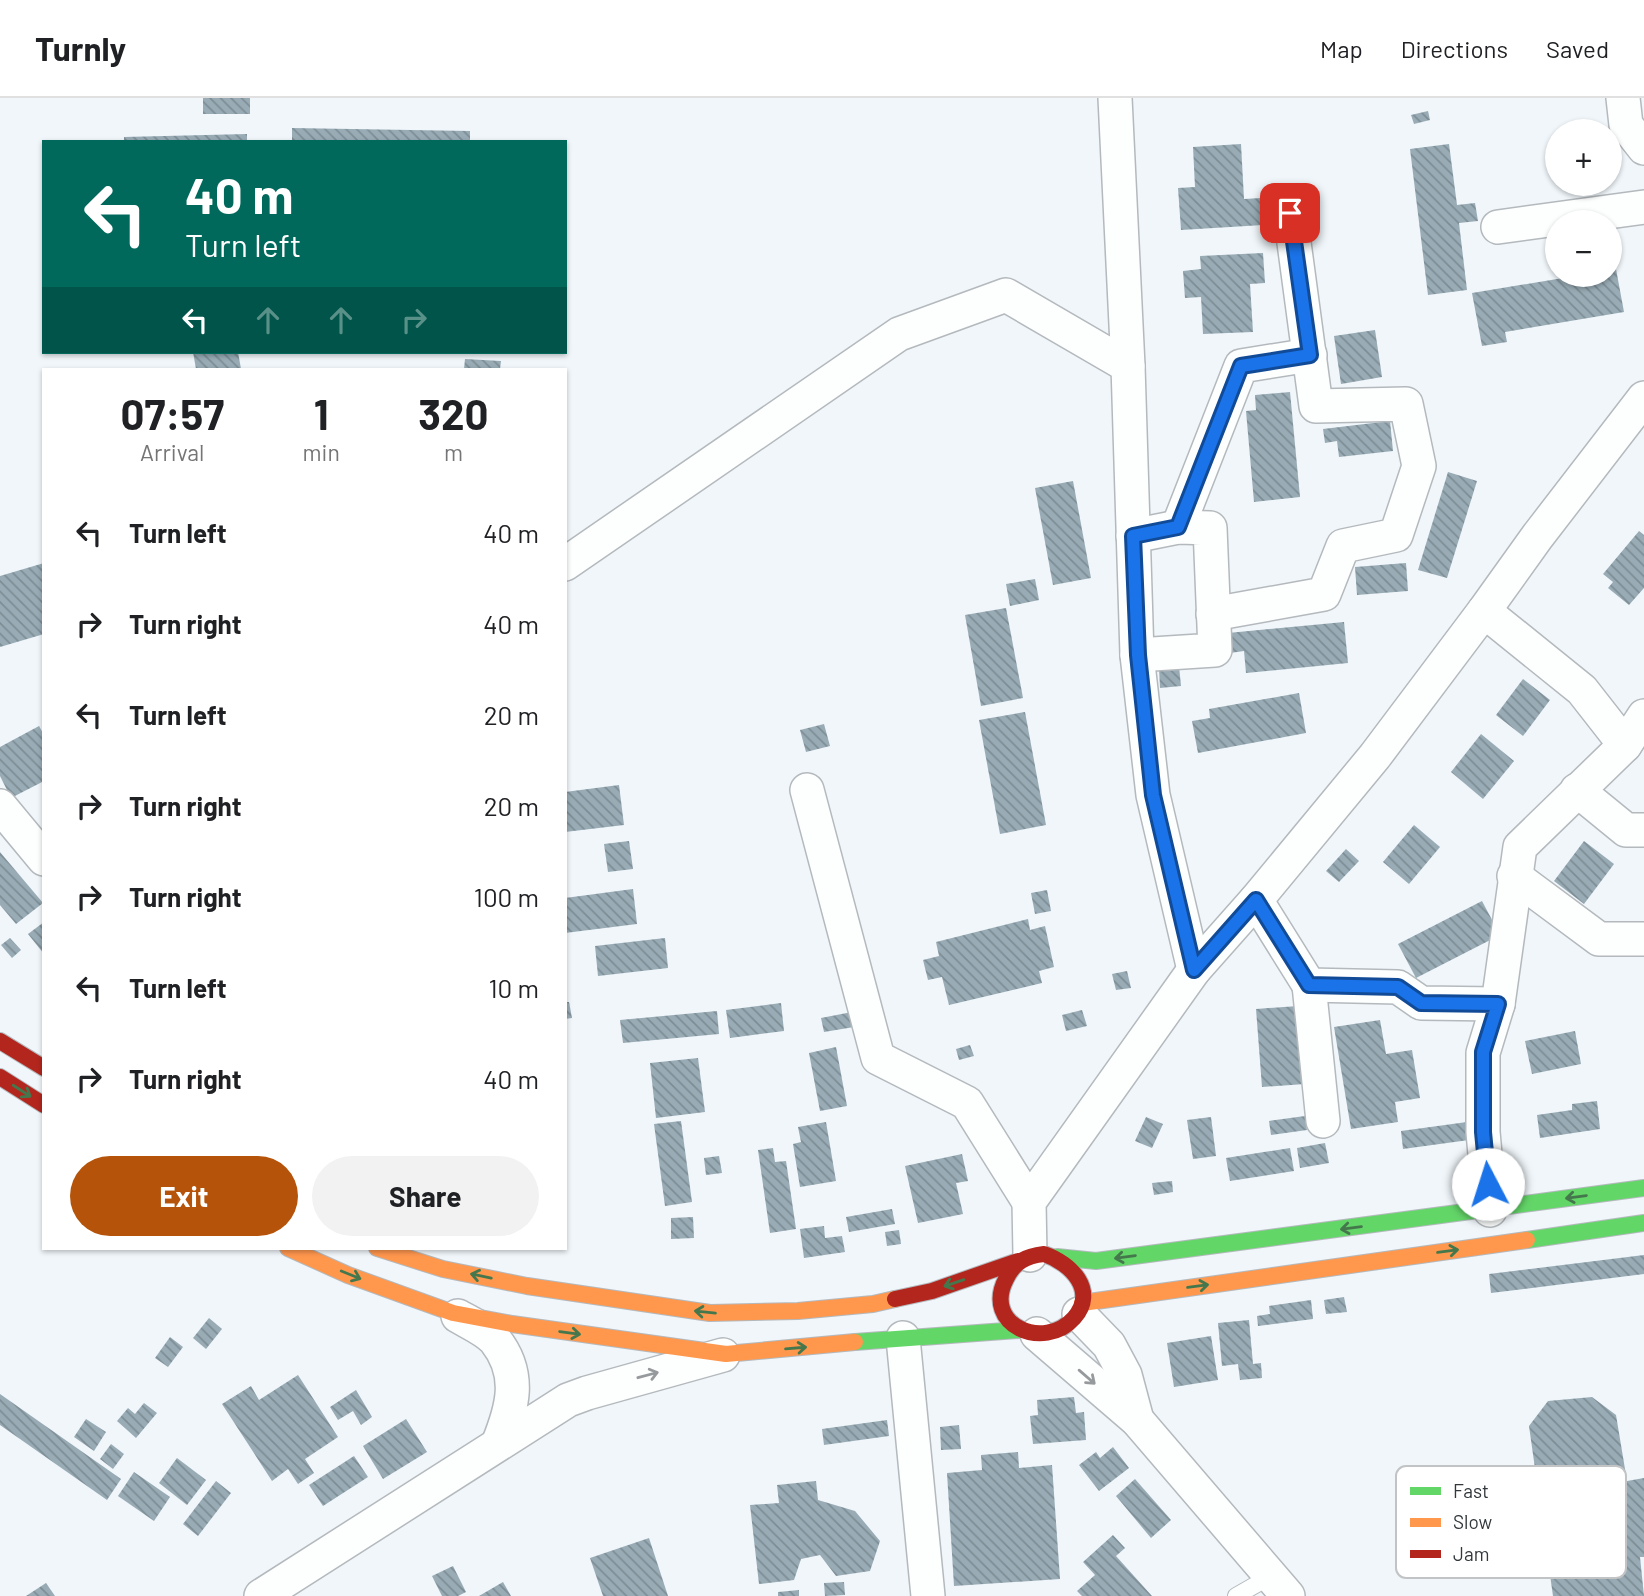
<!DOCTYPE html>
<html lang="en">
<head>
<meta charset="utf-8">
<style>
	:root { --surface:#fff; --page:#f2f2f2; --text:#202124; --muted:#757577; --line:#e0e0e0; --accent:#b45309 }
	body { margin:0; font-family:Barlow,sans-serif; background:var(--page); color:var(--text); height:100vh; display:flex; flex-direction:column; font-size:26px; white-space:nowrap }
	* { box-sizing:border-box; margin:0 }
	p { font-size:23px; color:var(--muted) }
	.icon { flex:none; width:38px; height:38px; fill:none; stroke:currentColor; stroke-width:2; stroke-linecap:round; stroke-linejoin:round }
	.map { position:relative; flex:1; overflow:hidden }
	.details { position:absolute; left:42px; top:270px; width:525px; height:882px; display:flex; flex-direction:column; background:var(--surface); border-radius:0px; box-shadow:0 2px 5px #0004 }
	.details>* { flex:none }
	.banner { position:absolute; left:42px; top:42px; width:525px; height:214px; border-radius:0px; box-shadow:0 2px 5px #0004; background:#00695c; color:#fff; overflow:hidden }
	.buttons { position:absolute; left:1545px; top:21px; display:grid; gap:14px }
	.buttons a { display:grid; place-items:center; width:77px; height:77px; border-radius:50%; background:var(--surface); box-shadow:0 2px 5px #0004; font-size:35px }
	.pin { position:absolute; display:grid; place-items:center; width:60px; height:60px; color:#fff; margin:-30px; border-radius:14px; box-shadow:0 4px 10px #0006 }
	.me { position:absolute; width:77px; margin:-38px; rotate:355deg; stroke-linejoin:round; filter:drop-shadow(0 0 5px #0008) }
	.turn { display:flex; align-items:center; gap:24px; height:147px; padding:0 28px; font-size:32px }
	.turn .icon { width:91px; height:91px; stroke-width:2.5 }
	.turn b { display:block; font-size:49px; line-height:60px }
	.lanes { display:flex; align-items:center; height:66px; padding:0 28px; background:#0003; justify-content:center; gap:35px; direction:ltr }
	.lanes .off { opacity:.35 }
	.eta { display:flex; justify-content:space-evenly; align-items:center; height:119px; text-align:center }
	.eta b { font-size:42px; font-weight:700; line-height:49px }
	.cta { display:flex; gap:14px; margin-top:auto; padding:14px 28px }
	.cta a { flex:1; height:80px; border-radius:42px; background:var(--accent); color:#fff; font-size:28px; font-weight:700; line-height:80px; text-align:center }
	.cta a+a { background:var(--page); color:var(--text) }
	ul { padding:0; list-style:none }
	li { display:flex; align-items:center; gap:21px; height:91px; padding:0 28px }
	li div { flex:1 }
	li b { display:block; font-size:26px }
	li em { font-style:normal }
	header { display:flex; align-items:center; gap:42px; box-sizing:border-box; height:98px; padding:0 35px; background:var(--surface); border-bottom:2px solid var(--line) }
	header strong { font-size:33px }
	nav { display:flex; gap:38px; margin-inline-start:auto; font-size:24px }
	.map>svg:first-child { display:block }
	.building { fill:url(#building-back-hatch) }
	.lines { fill:none; stroke-linecap:round; stroke-linejoin:round }
	.lane-casing { stroke:#b4b9bd; stroke-width:18 }
	.street-casing { stroke:#b4b9bd; stroke-width:36 }
	.fast-casing { stroke:#b4b9bd; stroke-width:18 }
	.slow-casing { stroke:#b4b9bd; stroke-width:18 }
	.jam-casing { stroke:#b4b9bd; stroke-width:18 }
	.lane { stroke:#fdfefe; stroke-width:16 }
	.street { stroke:#fdfefe; stroke-width:33 }
	.fast { stroke:#63d668; stroke-width:16 }
	.slow { stroke:#ff974d; stroke-width:16 }
	.jam { stroke:#b3261e; stroke-width:16 }
	.oneway { stroke:#45774d }
	.oneway2 { stroke:#979a9c }
	.route-casing { stroke:#114b97; stroke-width:18 }
	.route { stroke:#1a73e8; stroke-width:12 }
	.key { fill:#fff; stroke:#c1c3c4; stroke-width:2 }
	.key-label { font-size:19px; fill:#31373b }
</style>
</head>
<body>
<header>
<strong>Turnly</strong>
<nav><a>Map</a><a>Directions</a><a>Saved</a></nav>
</header>
<div class="map">
<svg width="1644" height="1498" viewBox="0 0 1644 1498">
	<defs>
		<pattern id="building-back-hatch" width="6" height="6" patternUnits="userSpaceOnUse" patternTransform="scale(1.75)"><rect width="6" height="6" fill="#99acb6"/><path d="M-1 5l2 2M0 0l6 6M5-1l2 2" fill="none" stroke="#7d8d95"/></pattern>
	</defs>
	<rect width="100%" height="100%" fill="#f0f6fa"/>
	<g class="building">
		<rect x="203" y="0" width="47" height="16"/>
		<polygon points="1428,13 1430,22 1414,26 1411,17"/>
		<polygon points="292,30 470,33 470,44 292,44"/>
		<polygon points="247,36 247,44 124,44 124,39"/>
		<polygon points="1241,46 1244,101 1261,100 1263,127 1181,132 1178,90 1195,89 1193,49"/>
		<polygon points="1449,46 1457,107 1475,105 1478,123 1459,125 1467,192 1428,197 1410,51"/>
		<polygon points="1263,155 1265,185 1250,186 1253,234 1203,236 1201,199 1185,200 1183,173 1201,171 1200,158"/>
		<polygon points="1616,171 1624,214 1505,234 1507,244 1482,248 1472,195 1581,177 1610,177 1610,172"/>
		<polygon points="1375,232 1382,279 1341,286 1334,238"/>
		<polygon points="193,254 238,254 241,271 196,271"/>
		<polygon points="465,261 501,263 500,271 464,271"/>
		<polygon points="1290,294 1300,399 1254,404 1246,313 1256,312 1255,297"/>
		<polygon points="1390,323 1393,353 1339,359 1337,343 1325,345 1323,331"/>
		<polygon points="1448,374 1477,383 1447,480 1418,472"/>
		<polygon points="1073,383 1091,480 1053,487 1035,390"/>
		<polygon points="1639,433 1644,437 1644,490 1629,507 1608,490 1613,484 1603,476"/>
		<polygon points="44,465 44,536 0,549 0,478"/>
		<polygon points="1406,465 1408,493 1357,497 1355,469"/>
		<polygon points="1035,481 1039,502 1010,508 1006,486"/>
		<polygon points="1006,510 1023,600 981,608 965,517"/>
		<polygon points="1344,524 1348,565 1246,575 1244,553 1230,555 1228,535"/>
		<polygon points="1179,568 1181,588 1160,590 1159,570"/>
		<polygon points="1523,581 1550,602 1523,638 1496,617"/>
		<polygon points="1299,595 1306,635 1198,655 1192,623 1210,620 1209,611"/>
		<polygon points="1025,614 1046,727 1000,736 979,622"/>
		<polygon points="824,626 830,648 806,654 800,632"/>
		<polygon points="39,628 44,637 44,683 11,700 0,678 0,649"/>
		<polygon points="1481,636 1514,663 1483,701 1451,674"/>
		<polygon points="619,687 624,727 565,734 565,694"/>
		<polygon points="1414,727 1440,749 1409,786 1383,764"/>
		<polygon points="629,743 633,771 608,774 604,746"/>
		<polygon points="1584,743 1614,766 1584,806 1554,783"/>
		<polygon points="1346,751 1359,763 1339,784 1326,773"/>
		<polygon points="0,754 43,805 16,826 0,807"/>
		<polygon points="633,791 637,826 565,835 565,800"/>
		<polygon points="1047,792 1051,813 1035,816 1031,795"/>
		<polygon points="1482,803 1500,837 1416,880 1398,846"/>
		<polygon points="1028,821 1030,832 1045,828 1054,869 1039,873 1042,885 949,907 942,879 928,882 923,862 939,858 936,844"/>
		<polygon points="44,824 44,856 28,836"/>
		<polygon points="10,840 21,852 12,860 1,847"/>
		<polygon points="665,840 668,870 598,878 595,848"/>
		<polygon points="1127,873 1131,890 1116,892 1112,876"/>
		<polygon points="565,904 569,904 572,920 565,921"/>
		<polygon points="781,905 784,933 730,940 726,912"/>
		<polygon points="1298,908 1305,986 1262,989 1256,911"/>
		<polygon points="1082,912 1087,928 1066,933 1062,917"/>
		<polygon points="717,913 719,936 623,945 620,922"/>
		<polygon points="852,914 854,929 824,934 821,920"/>
		<polygon points="1380,922 1386,956 1412,952 1420,1000 1395,1004 1398,1024 1351,1031 1334,929"/>
		<polygon points="1575,933 1581,966 1532,976 1525,943"/>
		<polygon points="970,947 974,958 959,962 956,951"/>
		<polygon points="836,949 847,1008 820,1013 809,955"/>
		<polygon points="698,960 705,1014 656,1020 650,965"/>
		<polygon points="1597,1003 1600,1031 1540,1040 1537,1017 1572,1012 1572,1006"/>
		<polygon points="1305,1018 1307,1032 1271,1037 1269,1023"/>
		<polygon points="1146,1019 1163,1026 1152,1050 1135,1043"/>
		<polygon points="1211,1019 1216,1058 1193,1061 1187,1022"/>
		<polygon points="681,1023 692,1104 665,1108 654,1026"/>
		<polygon points="826,1024 836,1083 800,1089 793,1046 801,1044 798,1029"/>
		<polygon points="1467,1024 1469,1042 1403,1051 1401,1033"/>
		<polygon points="1325,1045 1329,1065 1300,1070 1297,1050"/>
		<polygon points="773,1050 775,1064 786,1063 796,1131 770,1135 758,1052"/>
		<polygon points="1290,1050 1294,1073 1230,1083 1226,1060"/>
		<polygon points="962,1056 968,1083 956,1085 963,1116 918,1125 905,1068"/>
		<polygon points="719,1058 722,1075 706,1077 704,1060"/>
		<polygon points="1172,1083 1173,1094 1154,1097 1152,1085"/>
		<polygon points="892,1111 895,1126 849,1134 846,1119"/>
		<polygon points="693,1119 694,1140 671,1141 671,1120"/>
		<polygon points="824,1128 825,1140 842,1138 845,1154 804,1160 800,1131"/>
		<polygon points="899,1132 901,1146 887,1148 885,1134"/>
		<polygon points="1644,1157 1644,1176 1491,1195 1489,1176"/>
		<polygon points="1344,1199 1347,1214 1326,1216 1324,1202"/>
		<polygon points="1311,1202 1313,1221 1258,1228 1257,1218 1270,1216 1269,1208"/>
		<polygon points="209,1220 222,1231 206,1251 193,1240"/>
		<polygon points="1249,1222 1253,1266 1261,1265 1262,1280 1240,1282 1238,1266 1222,1268 1218,1225"/>
		<polygon points="1211,1238 1218,1282 1174,1289 1167,1245"/>
		<polygon points="170,1239 183,1249 168,1269 155,1260"/>
		<polygon points="298,1277 338,1339 305,1361 314,1375 298,1386 288,1371 272,1383 222,1306 251,1288 259,1302"/>
		<polygon points="356,1292 372,1319 361,1327 353,1313 338,1322 330,1309"/>
		<polygon points="0,1296 121,1381 107,1402 0,1327"/>
		<polygon points="1074,1299 1076,1315 1084,1314 1086,1342 1033,1346 1030,1318 1038,1317 1037,1302"/>
		<polygon points="1592,1299 1616,1317 1627,1383 1644,1380 1644,1459 1640,1459 1644,1498 1553,1498 1529,1328 1548,1303"/>
		<polygon points="144,1305 157,1315 136,1340 117,1323 128,1310 135,1316"/>
		<polygon points="86,1321 106,1334 94,1353 74,1339"/>
		<polygon points="406,1321 427,1354 383,1381 363,1348"/>
		<polygon points="887,1322 889,1338 824,1347 822,1331"/>
		<polygon points="959,1327 961,1351 941,1352 940,1329"/>
		<polygon points="111,1346 124,1356 113,1371 100,1361"/>
		<polygon points="1113,1349 1129,1370 1099,1393 1079,1367 1096,1354 1100,1360"/>
		<polygon points="1018,1354 1019,1370 1052,1367 1060,1481 954,1488 947,1375 982,1372 981,1357"/>
		<polygon points="354,1358 368,1379 323,1408 309,1387"/>
		<polygon points="177,1360 206,1382 187,1407 159,1385"/>
		<polygon points="134,1374 170,1399 154,1423 118,1398"/>
		<polygon points="1135,1381 1171,1422 1151,1440 1116,1398"/>
		<polygon points="216,1383 231,1395 198,1438 183,1426"/>
		<polygon points="816,1383 818,1402 855,1413 880,1443 870,1473 836,1478 820,1457 801,1461 794,1482 759,1486 750,1407 779,1405 777,1387"/>
		<polygon points="1113,1437 1125,1450 1116,1458 1152,1498 1082,1498 1077,1493 1095,1477 1083,1464"/>
		<polygon points="649,1440 668,1498 603,1498 590,1460"/>
		<polygon points="453,1468 466,1494 458,1498 442,1498 432,1478"/>
		<polygon points="503,1484 511,1498 479,1498"/>
		<polygon points="844,1484 845,1497 825,1498 824,1485"/>
		<polygon points="46,1485 55,1498 26,1498"/>
		<polygon points="799,1492 799,1498 778,1498 778,1494"/>
	</g>
	<g class="lines">
		<g class="lane-casing">
			<polyline id="lane" points="1236,1498 1271,1478"/>
		</g>
		<g class="street-casing">
			<g id="street">
				<polyline points="1115,0 1128,268 1137,557 1153,697 1194,872"/>
				<polyline points="1623,0 1626,27 1644,50"/>
				<polyline points="1498,129 1644,109"/>
				<polyline points="1178,429 1241,268 1310,257"/>
				<polyline points="1133,438 1178,429 1210,430 1215,552 1137,557"/>
				<polyline points="565,466 899,236 1006,197 1128,268"/>
				<polyline points="1484,513 1582,592 1625,647"/>
				<polyline points="1213,516 1324,496 1343,448 1396,437 1419,368 1406,306 1316,308 1290,115"/>
				<polyline points="807,692 878,960 967,1005 1029,1104"/>
				<polyline points="1577,692 1626,732 1644,732"/>
				<polyline points="0,708 44,761"/>
				<polyline points="1514,778 1599,841 1644,841"/>
				<polyline points="1256,802 1309,887 1398,889 1421,905 1498,906"/>
				<polyline points="1309,887 1323,1023"/>
				<polyline points="1490,1112 1483,1034 1483,955 1498,906 1520,749 1625,647 1644,618"/>
				<polyline points="1030,1157 1029,1104 1194,872 1256,802 1375,658 1484,513 1537,439 1644,300"/>
				<polyline points="1079,1216 1109,1247 1125,1277 1137,1322"/>
				<path d="M458,1218C470,1225 486,1232 495,1242C522,1276 513,1309 498,1346"/>
				<polyline points="1037,1236 1137,1322 1288,1498"/>
				<polyline points="903,1240 928,1498"/>
				<polyline points="261,1498 568,1302 587,1295 723,1257"/>
			</g>
		</g>
		<g class="fast-casing">
			<g id="fast">
				<polyline points="1527,1142 1644,1125"/>
				<polyline points="1057,1159 1096,1163 1644,1090"/>
				<polyline points="855,1244 1019,1232"/>
			</g>
		</g>
		<g class="slow-casing">
			<g id="slow">
				<polyline points="288,1150 348,1177 453,1215 512,1226 726,1256 855,1244"/>
				<polyline points="377,1150 443,1171 527,1188 710,1215 798,1213 873,1206 895,1201"/>
				<polyline points="1082,1205 1527,1142"/>
			</g>
		</g>
		<g class="jam-casing">
			<g id="jam">
				<polyline points="0,943 44,970"/>
				<polyline points="0,979 44,1007"/>
				<path d="M1044,1156C1071,1165 1098,1193 1074,1220C1044,1254 982,1227 1006,1181C1014,1164 1026,1158 1044,1156Z"/>
				<polyline points="895,1201 932,1193 1018,1163"/>
			</g>
		</g>
		<use href="#lane" class="lane"/>
		<use href="#street" class="street"/>
		<use href="#fast" class="fast"/>
		<use href="#slow" class="slow"/>
		<use href="#jam" class="jam"/>
	</g>
	<defs><path id="oneway-shaft" d="M-6 0H5M1.5-3L5.5 0L1.5 3" fill="none" stroke-width="1.6" stroke-linecap="round" stroke-linejoin="round" transform="scale(1.75)"/></defs>
	<g class="oneway">
		<use href="#oneway-shaft" transform="translate(22 993) rotate(33)"/>
		<use href="#oneway-shaft" transform="translate(1576 1099) rotate(172)"/>
		<use href="#oneway-shaft" transform="translate(1351 1130) rotate(173)"/>
		<use href="#oneway-shaft" transform="translate(1448 1153) rotate(-8)"/>
		<use href="#oneway-shaft" transform="translate(1125 1159) rotate(172)"/>
		<use href="#oneway-shaft" transform="translate(351 1177) rotate(22)"/>
		<use href="#oneway-shaft" transform="translate(481 1178) rotate(-168)"/>
		<use href="#oneway-shaft" transform="translate(954 1185) rotate(161)"/>
		<use href="#oneway-shaft" transform="translate(1198 1188) rotate(-8)"/>
		<use href="#oneway-shaft" transform="translate(705 1214) rotate(-174)"/>
		<use href="#oneway-shaft" transform="translate(570 1235) rotate(8)"/>
		<use href="#oneway-shaft" transform="translate(796 1250) rotate(-5)"/>
	</g>
	<g class="oneway2">
		<use href="#oneway-shaft" transform="translate(648 1277) rotate(-15)"/>
		<use href="#oneway-shaft" transform="translate(1087 1279) rotate(41)"/>
	</g>
	<g class="lines">
		<g class="route-casing">
			<polyline id="route" points="1290,115 1310,257 1241,268 1178,429 1133,438 1138,557 1153,697 1194,872 1256,802 1309,887 1398,889 1421,905 1498,906 1483,954 1483,1034 1488,1086"/>
		</g>
		<use href="#route" class="route"/>
	</g>
	<rect x="1396" y="1368" width="230" height="112" rx="10" class="key"/>
	<rect x="1410" y="1389" width="31" height="8" fill="#63d668"/>
	<rect x="1410" y="1420" width="31" height="9" fill="#ff974d"/>
	<rect x="1410" y="1452" width="31" height="8" fill="#b3261e"/>
	<g class="key-label">
		<text x="1453" y="1400">Fast</text>
		<text x="1453" y="1431">Slow</text>
		<text x="1453" y="1463">Jam</text>
	</g>
</svg>
<div class="buttons">
<a>+</a>
<a>−</a>
</div>
<div class="pin" style="left:1290px;top:115px;background:#d93025"><svg class="icon" aria-label="arrive" viewBox="0 0 24 24"><path d="M6 21V4h12l-3 4 3 4H6"/></svg></div>
<svg class="me" style="left:1488px;top:1086px" viewBox="-20 -20 40 40"><circle r="19" fill="#fff"/><path d="M0-13L10 11 0 6-10 11z" fill="#1a73e8"/></svg>
<div class="banner">
<div class="turn"><svg class="icon" aria-label="left" viewBox="0 0 24 24"><path d="M17 20v-9H6M10 6l-5 5 5 5"/></svg><div><b>40 m</b>Turn left</div></div>
<div class="lanes"><svg class="icon" aria-label="left" viewBox="0 0 24 24"><path d="M17 20v-9H6M10 6l-5 5 5 5"/></svg><svg class="icon off" aria-label="ahead" viewBox="0 0 24 24"><path d="M12 20V5M6 11l6-6 6 6"/></svg><svg class="icon off" aria-label="ahead" viewBox="0 0 24 24"><path d="M12 20V5M6 11l6-6 6 6"/></svg><svg class="icon off" aria-label="right" viewBox="0 0 24 24"><path d="M7 20v-9h11M14 6l5 5-5 5"/></svg></div>
</div>
<section class="details">
<div class="eta">
<div><b>07:57</b><p>Arrival</p></div>
<div><b>1</b><p>min</p></div>
<div><b>320</b><p>m</p></div>
</div>
<ul>
<li><svg class="icon" aria-label="left" viewBox="0 0 24 24"><path d="M17 20v-9H6M10 6l-5 5 5 5"/></svg><div><b>Turn left</b></div><em>40 m</em></li>
<li><svg class="icon" aria-label="right" viewBox="0 0 24 24"><path d="M7 20v-9h11M14 6l5 5-5 5"/></svg><div><b>Turn right</b></div><em>40 m</em></li>
<li><svg class="icon" aria-label="left" viewBox="0 0 24 24"><path d="M17 20v-9H6M10 6l-5 5 5 5"/></svg><div><b>Turn left</b></div><em>20 m</em></li>
<li><svg class="icon" aria-label="right" viewBox="0 0 24 24"><path d="M7 20v-9h11M14 6l5 5-5 5"/></svg><div><b>Turn right</b></div><em>20 m</em></li>
<li><svg class="icon" aria-label="right" viewBox="0 0 24 24"><path d="M7 20v-9h11M14 6l5 5-5 5"/></svg><div><b>Turn right</b></div><em>100 m</em></li>
<li><svg class="icon" aria-label="left" viewBox="0 0 24 24"><path d="M17 20v-9H6M10 6l-5 5 5 5"/></svg><div><b>Turn left</b></div><em>10 m</em></li>
<li><svg class="icon" aria-label="right" viewBox="0 0 24 24"><path d="M7 20v-9h11M14 6l5 5-5 5"/></svg><div><b>Turn right</b></div><em>40 m</em></li>
</ul>
<div class="cta"><a>Exit</a><a>Share</a></div>
</section>
</div>
</body>
</html>
